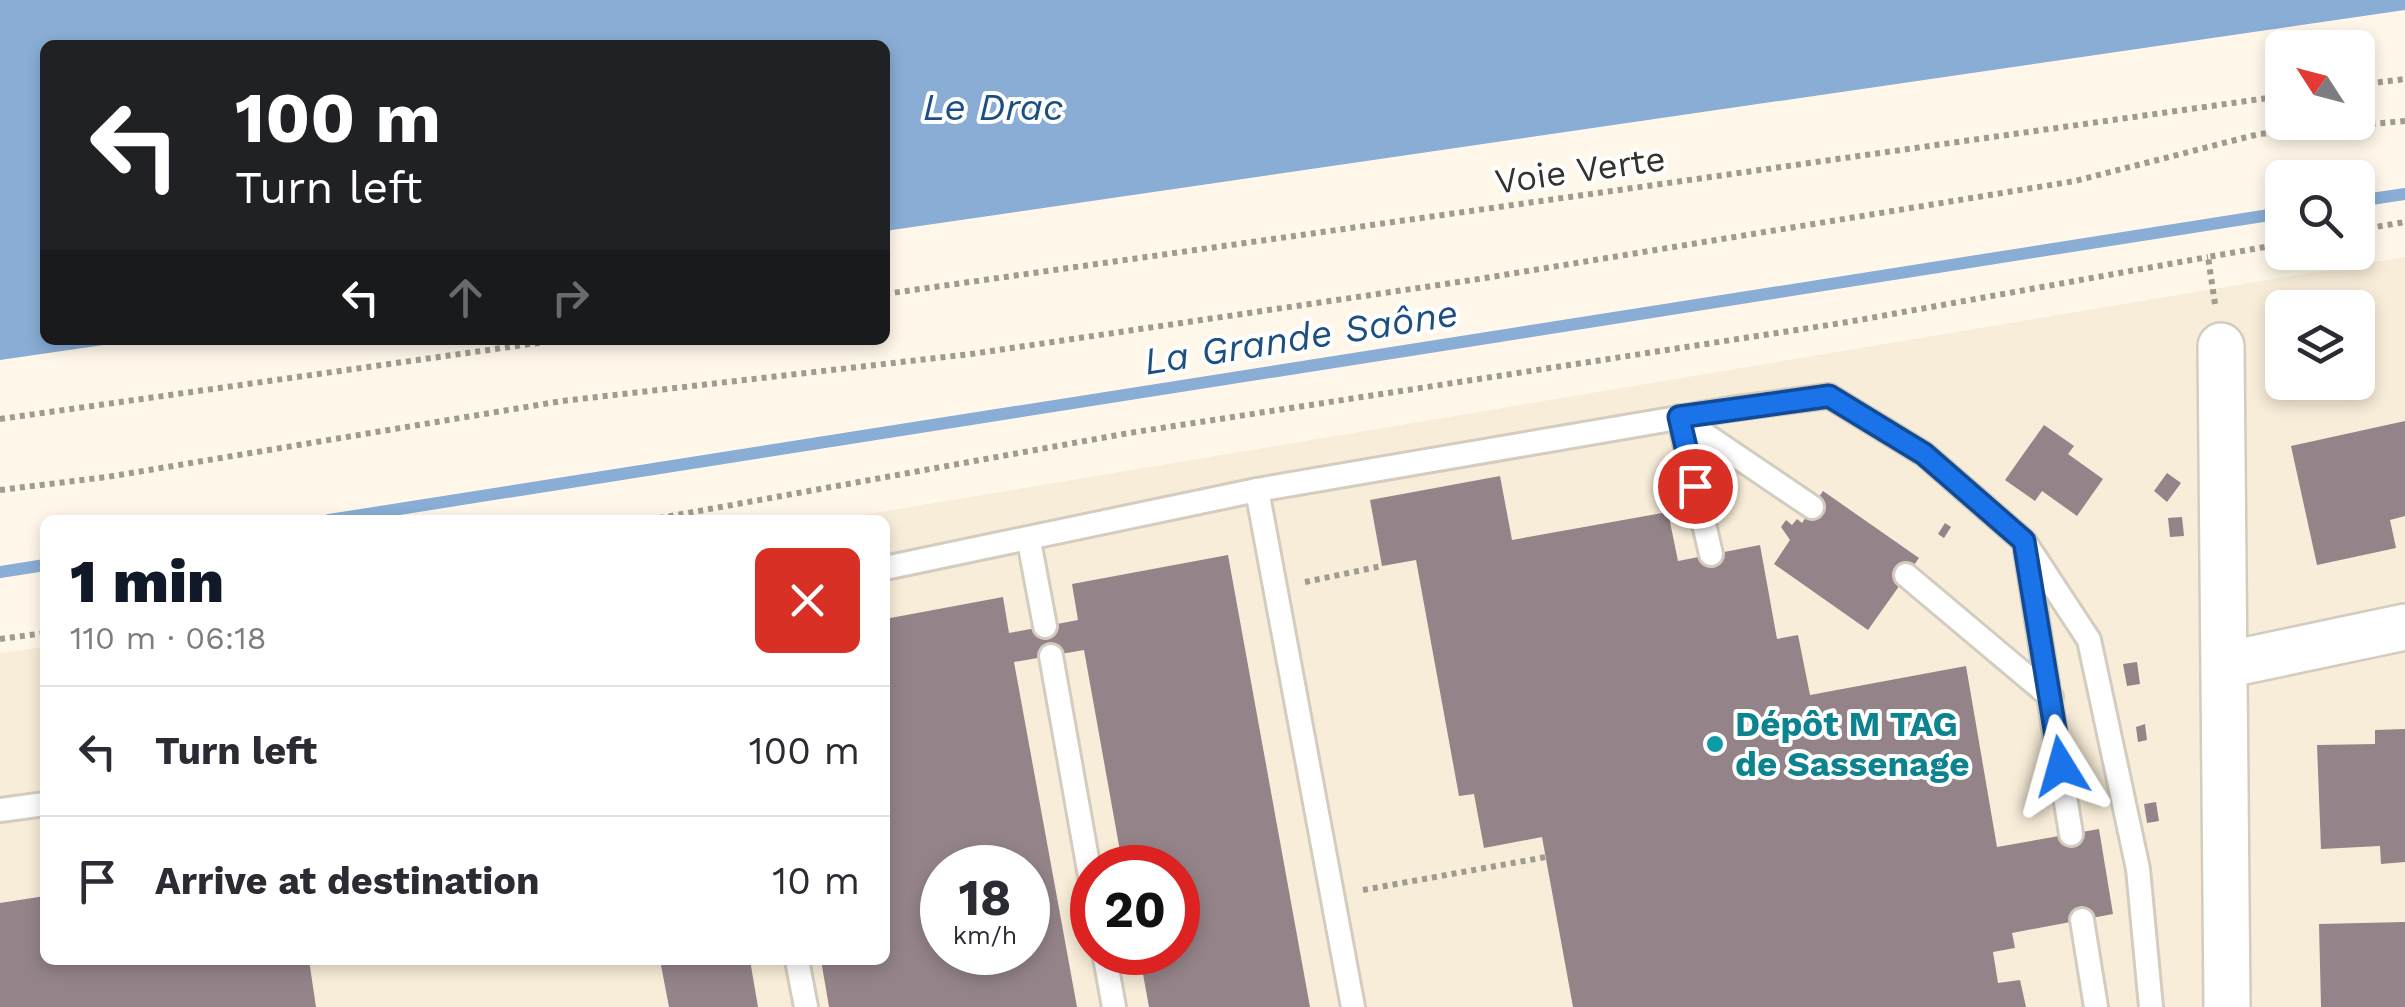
<!DOCTYPE html>
<html lang="en">
<head>
<meta charset="utf-8">
<style>
	:root { --surface:#fff; --page:#f2f2f3; --text:#2b2b33; --muted:#7c7c81; --line:#e1e1e2; --accent:#111827 }
	body { margin:0; font-family:"Work Sans",sans-serif; background:var(--page); color:var(--text); height:100vh; display:flex; flex-direction:column; font-size:38px; white-space:nowrap }
	* { box-sizing:border-box; margin:0 }
	p { font-size:32px; color:var(--muted) }
	.icon { flex:none; width:55px; height:55px; fill:none; stroke:currentColor; stroke-width:2; stroke-linecap:round; stroke-linejoin:round }
	.map { position:relative; flex:1; overflow:hidden }
	.details { position:absolute; left:40px; top:515px; width:850px; height:450px; display:flex; flex-direction:column; background:var(--surface); border-radius:15px; box-shadow:0 5px 15px #0003 }
	.details>* { flex:none }
	.banner { position:absolute; left:40px; top:40px; width:850px; height:305px; border-radius:15px; box-shadow:0 5px 15px #0003; background:#202124; color:#fff; overflow:hidden }
	.needle { width:65px; rotate:306deg }
	.tools { position:absolute; left:2265px; top:30px; display:grid; gap:20px }
	.tools a { display:grid; place-items:center; width:110px; height:110px; border-radius:15px; background:var(--surface); box-shadow:0 5px 15px #0003; font-size:50px }
	.speed { position:absolute; left:920px; top:845px; display:flex; gap:20px; font-size:50px; font-weight:700; text-align:center }
	.speed>* { display:grid; place-content:center; width:130px; height:130px; border-radius:50%; background:var(--surface); box-shadow:0 5px 15px #0003; line-height:1 }
	.speed small { font-size:25px; font-weight:400 }
	.speed .limit { border:15px solid #d22; background:#fff; color:#111 }
	.pin { position:absolute; display:grid; place-items:center; width:85px; height:85px; color:#fff; margin:-42px; border:5px solid #fff; border-radius:50%; box-shadow:0 2px 10px #0007 }
	.me { position:absolute; width:110px; margin:-55px; rotate:352deg; stroke-linejoin:round; filter:drop-shadow(0 0 8px #0008) }
	.turn { display:flex; align-items:center; gap:35px; height:210px; padding:0 30px; font-size:45px }
	.turn .icon { width:130px; height:130px; stroke-width:2.5 }
	.turn b { display:block; font-size:70px; line-height:85px }
	.lanes { display:flex; align-items:center; height:95px; padding:0 30px; background:#0003; justify-content:center; gap:50px; direction:ltr }
	.lanes .off { opacity:.35 }
	.round { display:grid; place-items:center; flex:none; width:105px; height:105px; border-radius:15px; background:var(--page) }
	.head { display:flex; align-items:center; justify-content:space-between; height:170px; padding:0 30px }
	h1 { font-size:60px; font-weight:800; line-height:75px; color:var(--accent) }
	ul { padding:0; list-style:none }
	li { display:flex; align-items:center; gap:30px; height:130px; padding:0 30px; border-top:2px solid var(--line) }
	li div { flex:1 }
	li b { display:block; font-size:38px }
	li em { font-style:normal }
	.map>svg:first-child { display:block }
	.built { fill:#f8edd8; fill-rule:evenodd }
	.water { fill:#89add5 }
	.lines { fill:none; stroke-linecap:round; stroke-linejoin:round }
	.stream { stroke:#89add5; stroke-width:12 }
	.building { fill:#948489; fill-rule:evenodd }
	.service-casing { stroke:#d3ccbf; stroke-width:28 }
	.minor-casing { stroke:#d3ccbf; stroke-width:50 }
	.path { stroke:#a09b91; stroke-width:6; stroke-dasharray:5 5; stroke-linecap:butt }
	.service { stroke:#fff; stroke-width:22 }
	.minor { stroke:#fff; stroke-width:45 }
	.route-casing { stroke:#114b97; stroke-width:25 }
	.route { stroke:#1a73e8; stroke-width:18 }
	.culture-dot { fill:#0f9aa8; stroke:#fff; stroke-width:4 }
	.labels { text-anchor:middle; dominant-baseline:central; stroke-width:8; stroke-linejoin:round; paint-order:stroke }
	.street-label { font-size:35px; fill:#34322c; stroke:#fff }
	.culture-label { font-size:35px; font-weight:bold; fill:#0d838f; stroke:#fff; text-anchor:start }
	.water-label { font-size:38px; font-style:italic; fill:#1b4f81; stroke:#fff }
</style>
</head>
<body>
<div class="map">
<svg width="2405" height="1007" viewBox="0 0 2405 1007">
	<rect width="100%" height="100%" fill="#fff8ea"/>
	<path class="built" d="M2405,257V1007H0V653L45,647V960H885V520H832ZM2282,308H2358V382H2282ZM942,868H1028V952H942ZM1092,868H1178V952H1092Z"/>
	<polygon class="water" points="0,0 2405,0 2405,10 885,231 885,45 45,45 45,340 138,340 0,360"/>
	<g class="lines">
		<g class="stream">
			<polyline points="2358,201 2405,194"/>
			<polyline points="329,520 2282,213"/>
			<polyline points="0,572 45,565"/>
		</g>
	</g>
	<g class="building">
		<polygon points="2405,421 2405,516 2390,520 2396,548 2317,565 2291,446"/>
		<polygon points="2044,425 2074,446 2068,454 2103,479 2077,516 2042,491 2035,501 2005,480"/>
		<polygon points="2167,473 2181,483 2167,502 2154,491"/>
		<polygon points="1500,476 1512,540 1668,512 1678,561 1760,545 1777,639 1798,635 1810,695 1966,666 1997,847 2099,829 2113,914 2012,933 2015,948 1993,952 1998,983 2020,980 2026,1007 1573,1007 1542,837 1484,848 1474,794 1459,796 1416,560 1382,566 1370,500"/>
		<polygon points="1823,491 1919,558 1868,630 1774,564 1790,540 1781,527 1786,520 1792,525 1797,519 1802,523"/>
		<polygon points="2182,517 2184,536 2170,537 2168,518"/>
		<polygon points="1945,523 1951,527 1944,538 1938,534"/>
		<path d="M1228,555L1310,1007H1149L1139,952H1178V868H1123L1084,650L1014,662L1077,1007H829L821,960H885V619L1003,597L1009,633L1078,620L1072,584ZM942,868H1028V952H942Z"/>
		<polygon points="2137,662 2140,684 2127,686 2123,664"/>
		<polygon points="2145,724 2147,740 2138,742 2136,727"/>
		<polygon points="2405,729 2405,862 2381,864 2380,846 2321,849 2317,745 2375,744 2375,730"/>
		<polygon points="2156,802 2159,821 2147,823 2144,804"/>
		<polygon points="45,896 45,960 309,960 316,1007 0,1007 0,903"/>
		<polygon points="2405,922 2405,1007 2321,1007 2319,924"/>
		<polygon points="660,960 750,960 758,1007 669,1007"/>
	</g>
	<g class="lines">
		<g class="service-casing">
			<g id="service">
				<polyline points="1679,417 1812,507"/>
				<polyline points="1679,417 1711,554"/>
				<polyline points="1257,490 1353,1007"/>
				<polyline points="1029,541 1045,626"/>
				<polyline points="2026,551 2071,834"/>
				<polyline points="885,568 1257,490 1730,409 1829,396 1924,454 2024,541 2089,640 2138,869 2151,1007"/>
				<polyline points="1906,575 2051,697"/>
				<polyline points="1051,656 1092,887"/>
				<polyline points="0,810 45,804"/>
				<polyline points="2082,920 2096,1007"/>
				<polyline points="1104,952 1114,1007"/>
				<polyline points="797,960 806,1007"/>
			</g>
		</g>
		<g class="minor-casing">
			<g id="minor">
				<polyline points="2221,346 2227,1007"/>
				<polyline points="2225,665 2405,627"/>
			</g>
		</g>
		<g class="path">
			<polyline points="2358,85 2405,79"/>
			<polyline points="2358,230 2405,222"/>
			<polyline points="885,294 2282,96"/>
			<polyline points="2215,304 2208,257 2282,244"/>
			<polyline points="0,419 559,340"/>
			<polyline points="0,490 107,477 562,401 971,354 1479,279 2075,181 2259,134 2405,121"/>
			<polyline points="649,520 1129,433 1848,322 2208,257"/>
			<polyline points="1305,582 1382,566"/>
			<polyline points="0,639 45,633"/>
			<polyline points="1363,890 1546,857"/>
		</g>
		<use href="#service" class="service"/>
		<use href="#minor" class="minor"/>
	</g>
	<g class="lines">
		<g class="route-casing">
			<polyline id="route" points="1695,486 1679,417 1829,396 1924,454 2024,541 2061,766"/>
		</g>
		<use href="#route" class="route"/>
	</g>
	<circle class="culture-dot" cx="1715" cy="744" r="10"/>
	<g class="labels">
		<g class="street-label">
			<text transform="translate(1580 170) rotate(-8)">Voie Verte</text>
		</g>
		<g class="culture-label">
			<text x="1735" y="724">Dépôt M TAG<tspan x="1735" dy="40">de Sassenage</tspan></text>
		</g>
		<g class="water-label">
			<text x="993" y="107">Le Drac</text>
			<text transform="translate(1301 337) rotate(-9)">La Grande Saône</text>
		</g>
	</g>
</svg>
<div class="tools">
<a><svg class="needle" viewBox="-14 -14 28 28"><path d="M0-13l5 13h-10z" fill="#e53935"/><path d="M0 13l5-13h-10z" fill="#7c7c81"/></svg></a>
<a><svg class="icon" aria-label="search" viewBox="0 0 24 24"><circle cx="10" cy="10" r="6"/><path d="M15 15l6 6"/></svg></a>
<a><svg class="icon" aria-label="layers" viewBox="0 0 24 24"><path d="M12 4l9 5-9 5-9-5zM3 14l9 5 9-5"/></svg></a>
</div>
<div class="speed"><div>18<small>km/h</small></div><div class="limit">20</div></div>
<div class="pin" style="left:1695px;top:486px;background:#d93025"><svg class="icon" aria-label="arrive" viewBox="0 0 24 24"><path d="M6 21V4h12l-3 4 3 4H6"/></svg></div>
<svg class="me" style="left:2061px;top:766px" viewBox="-20 -20 40 40"><path d="M0-17L14 15 0 8-14 15z" fill="#1a73e8" stroke="#fff" stroke-width="4"/></svg>
<div class="banner">
<div class="turn"><svg class="icon" aria-label="left" viewBox="0 0 24 24"><path d="M17 20v-9H6M10 6l-5 5 5 5"/></svg><div><b>100 m</b>Turn left</div></div>
<div class="lanes"><svg class="icon" aria-label="left" viewBox="0 0 24 24"><path d="M17 20v-9H6M10 6l-5 5 5 5"/></svg><svg class="icon off" aria-label="ahead" viewBox="0 0 24 24"><path d="M12 20V5M6 11l6-6 6 6"/></svg><svg class="icon off" aria-label="right" viewBox="0 0 24 24"><path d="M7 20v-9h11M14 6l5 5-5 5"/></svg></div>
</div>
<section class="details">
<div class="head"><div><h1>1 min</h1><p>110 m · 06:18</p></div><a class="round" style="background:#d93025;color:#fff"><svg class="icon" aria-label="close" viewBox="0 0 24 24"><path d="M6 6l12 12M18 6L6 18"/></svg></a></div>
<ul>
<li><svg class="icon" aria-label="left" viewBox="0 0 24 24"><path d="M17 20v-9H6M10 6l-5 5 5 5"/></svg><div><b>Turn left</b></div><em>100 m</em></li>
<li><svg class="icon" aria-label="arrive" viewBox="0 0 24 24"><path d="M6 21V4h12l-3 4 3 4H6"/></svg><div><b>Arrive at destination</b></div><em>10 m</em></li>
</ul>
</section>
</div>
</body>
</html>
